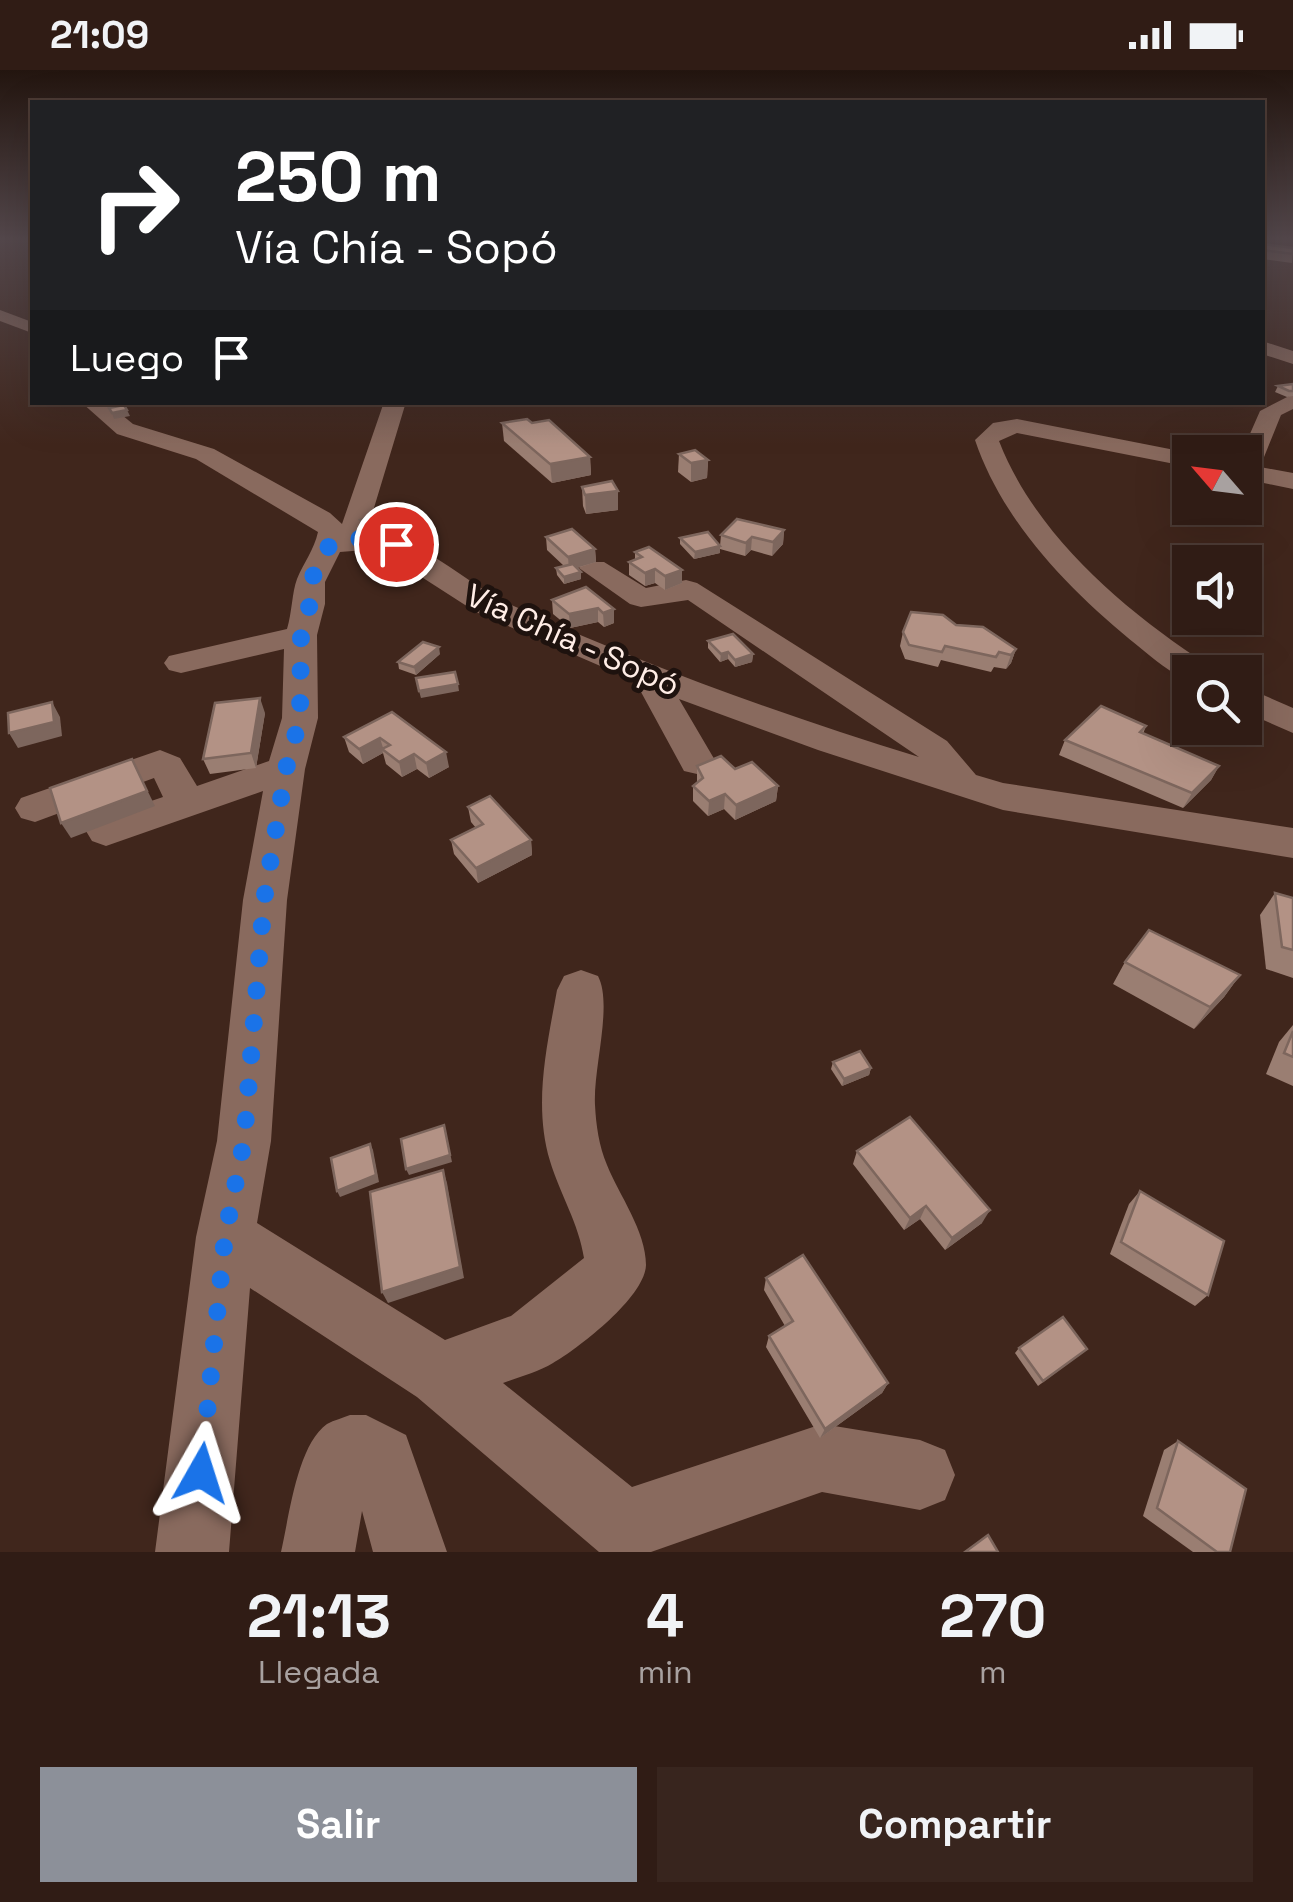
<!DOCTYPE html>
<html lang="es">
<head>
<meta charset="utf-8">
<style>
	:root { --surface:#301c15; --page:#38251e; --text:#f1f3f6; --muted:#a8a1a0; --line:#4b3a34; --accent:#8c9099 }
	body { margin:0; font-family:"Space Grotesk",sans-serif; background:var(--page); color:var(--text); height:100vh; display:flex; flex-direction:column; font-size:38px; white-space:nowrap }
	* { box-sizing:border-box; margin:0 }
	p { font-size:32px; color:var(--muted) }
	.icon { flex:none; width:55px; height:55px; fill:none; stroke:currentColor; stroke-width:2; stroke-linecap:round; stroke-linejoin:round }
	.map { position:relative; height:1482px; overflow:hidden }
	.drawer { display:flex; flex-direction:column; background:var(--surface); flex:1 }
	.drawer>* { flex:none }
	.banner { position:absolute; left:30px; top:30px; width:1235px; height:305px; border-radius:0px; box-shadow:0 10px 40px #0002,0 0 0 2px var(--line); background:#202124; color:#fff; overflow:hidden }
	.needle { width:65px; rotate:298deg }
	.buttons { position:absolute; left:1172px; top:365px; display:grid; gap:20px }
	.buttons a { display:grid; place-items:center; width:90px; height:90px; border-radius:0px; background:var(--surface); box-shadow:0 10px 40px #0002,0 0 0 2px var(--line); font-size:50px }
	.pin { position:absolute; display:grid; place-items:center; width:85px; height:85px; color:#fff; margin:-42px; border:5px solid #fff; border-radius:50%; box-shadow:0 2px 10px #0007 }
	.me { position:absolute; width:110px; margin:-55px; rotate:6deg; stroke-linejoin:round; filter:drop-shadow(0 0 8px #0008) }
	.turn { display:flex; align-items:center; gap:35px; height:210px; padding:0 40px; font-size:45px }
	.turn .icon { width:130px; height:130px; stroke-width:2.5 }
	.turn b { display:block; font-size:70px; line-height:85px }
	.then { display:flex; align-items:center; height:95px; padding:0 40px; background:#0003; gap:20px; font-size:38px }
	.eta { display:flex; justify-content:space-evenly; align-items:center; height:170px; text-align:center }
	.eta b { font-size:60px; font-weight:800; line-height:70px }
	.button { display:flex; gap:20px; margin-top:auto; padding:20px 40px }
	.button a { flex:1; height:115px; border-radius:0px; background:var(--accent); color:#fff; font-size:40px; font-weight:800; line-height:115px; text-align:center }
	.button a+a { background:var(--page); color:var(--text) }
	.status { display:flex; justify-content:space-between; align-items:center; height:70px; padding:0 50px; background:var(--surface); direction:ltr }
	.status svg { height:28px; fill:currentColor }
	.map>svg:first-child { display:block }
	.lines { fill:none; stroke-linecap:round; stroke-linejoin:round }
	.minor { fill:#896a5e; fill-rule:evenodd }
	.wall { fill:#9a7e72 }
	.shaded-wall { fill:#7d665d }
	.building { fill:#b39285; stroke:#7d665d; stroke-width:2.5 }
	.route { stroke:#1a73e8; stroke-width:18; stroke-dasharray:0 32.4 }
	.labels { text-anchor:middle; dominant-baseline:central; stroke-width:10; stroke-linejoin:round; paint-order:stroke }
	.street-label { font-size:32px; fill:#ffede6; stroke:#1e120e }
</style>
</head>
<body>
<div class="status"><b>21:09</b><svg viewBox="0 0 49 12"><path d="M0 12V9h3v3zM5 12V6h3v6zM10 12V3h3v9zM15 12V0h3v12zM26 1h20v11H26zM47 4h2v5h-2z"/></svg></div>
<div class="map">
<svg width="1293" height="1482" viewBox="0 0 1293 1482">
	<rect width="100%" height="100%" fill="#40261c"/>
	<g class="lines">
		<g class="minor">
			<polygon points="0,240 32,252 32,263 0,251"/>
			<polygon points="1262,271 1293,281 1293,294 1262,284"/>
			<polygon points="1293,324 1293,339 1281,345 1260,397 1293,403 1293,419 1245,409 1245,382 1242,382 1260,341"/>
			<path d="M81,332H106L133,354L214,379L330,443L342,454L384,332H406L367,461C424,467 465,515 516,537C647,596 782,645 919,687L688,530L641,537L630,534L579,498L584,492H604L646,518L686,510L697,513L947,671L976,705L1003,713L1293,758V788L1003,740L818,680L679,629L716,692L710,701L697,704L684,701L635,611L476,542L378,479L340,482L325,512V534L317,565L318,648L305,699L287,830L271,1071L257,1153L445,1270L511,1246L584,1188C579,1154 560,1124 550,1091C533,1035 547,976 557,920L564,906L581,900L598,906C613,935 593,998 595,1035C596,1055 599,1076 607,1095C619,1125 646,1161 646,1195C645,1227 579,1278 553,1293C538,1302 519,1307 503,1313L632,1417L822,1354L920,1370L945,1380L955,1405L945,1430L920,1440L822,1422L651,1482H599L417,1327L250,1218L229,1482H155L196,1167L217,1071L243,830L263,721L106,776L92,771L86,761L92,751L163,727L154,708L35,752L21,748L15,738L21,728L160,680L180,688L197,716L269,691L282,648L284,579L181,603L169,600L164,593L169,586L287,559C292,543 292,522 297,509C304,492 314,480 318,462L196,389L117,364Z"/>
			<path d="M1017,349L1190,383V397L1017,363L999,371C1036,466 1125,541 1208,595L1213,602H1190V611C1171,604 1154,589 1138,576C1071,522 1003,453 975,370L993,353Z"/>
			<polygon points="1245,617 1293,638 1293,663 1245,642"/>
			<path d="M350,1345H366L406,1365L447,1482H373L362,1441L355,1482H281C289,1448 297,1375 327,1354C334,1350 343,1348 350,1345Z"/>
		</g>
	</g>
	<g class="wall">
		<polygon points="1262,174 1293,178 1292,193 1262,189"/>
		<polygon points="1293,314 1293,326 1287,327 1275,322 1278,316"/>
		<polygon points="502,353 532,353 590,387 591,405 552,413 504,371"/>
		<polygon points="679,384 708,390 707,408 691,412 678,402"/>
		<polygon points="582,417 618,440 586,444 583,436"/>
		<polygon points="784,460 783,474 772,486 751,480 745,486 720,479 720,483 694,489 680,474 680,468 720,476 721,465"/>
		<polygon points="546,467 595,479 596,492 577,498 581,502 581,509 564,514 557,505 556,498 564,496 547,480"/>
		<polygon points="635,482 682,500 682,513 665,520 655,513 645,516 629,505 629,492 635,490"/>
		<polygon points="586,517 614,553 604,557 598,552 570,558 553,544 552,530"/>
		<polygon points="956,555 1016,579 1011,593 1006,599 994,597 991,602 941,590 938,597 905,589 900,576 903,562"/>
		<polygon points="708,571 753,584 752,592 735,597 728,589 720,592 708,578"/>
		<polygon points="440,584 416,605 399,599 398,592"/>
		<polygon points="392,642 449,697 429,708 417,699 402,707 386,694 383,683 363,694 349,682 344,667"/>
		<polygon points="265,643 256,698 210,704 203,689"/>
		<polygon points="1146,656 1143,664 1219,696 1211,710 1183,738 1059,685 1065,670"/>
		<polygon points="697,696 735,699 778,716 776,731 735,750 724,739 708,746 693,731 693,716 697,713"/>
		<polygon points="468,737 531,770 532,785 478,813 454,784 451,770 476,758 471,752"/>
		<polygon points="1275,823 1293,828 1293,908 1266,899 1260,845"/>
		<polygon points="1125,892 1240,905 1224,927 1194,959 1113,914"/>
		<polygon points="1293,955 1293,1016 1266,1004 1279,972"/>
		<polygon points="833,992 871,998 869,1005 842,1016 831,999"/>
		<polygon points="857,1081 982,1153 945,1180 920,1149 904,1160 853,1094"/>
		<polygon points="1140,1121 1208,1225 1195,1236 1110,1184 1129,1134"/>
		<polygon points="766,1208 888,1313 882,1323 820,1368 766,1277 769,1266 785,1256 764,1220"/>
		<polygon points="1019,1278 1087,1279 1038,1316 1015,1283"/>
		<polygon points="1178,1371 1230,1482 1193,1482 1143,1446 1164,1380"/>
	</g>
	<g class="shaded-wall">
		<polygon points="127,340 130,346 114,349 112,343"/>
		<polygon points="590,387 591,405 552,413 550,394"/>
		<polygon points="708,390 707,408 691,412 691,393"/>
		<polygon points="618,421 618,440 586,444 585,425"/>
		<polygon points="395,451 396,457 368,465 366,458"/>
		<polygon points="784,460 783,474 772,486 773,472"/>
		<polygon points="752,467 751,480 745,486 746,473"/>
		<polygon points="720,476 720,483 694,489 695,482"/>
		<polygon points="595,479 596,492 569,500 568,487"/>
		<polygon points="655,499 655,513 645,516 645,503"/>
		<polygon points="682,500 682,513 665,520 665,506"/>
		<polygon points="581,502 581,509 564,514 564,507"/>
		<polygon points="598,538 598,552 570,558 569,544"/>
		<polygon points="614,539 614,553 604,557 603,543"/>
		<polygon points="439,577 440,584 416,605 414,597"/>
		<polygon points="1016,579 1011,593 1006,599 1011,585"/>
		<polygon points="728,582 728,589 720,592 721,584"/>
		<polygon points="753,584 752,592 735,597 735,590"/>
		<polygon points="458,614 459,621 421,628 419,621"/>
		<polygon points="260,628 265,643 256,698 251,683"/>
		<polygon points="52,632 60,647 62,666 18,678 9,663"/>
		<polygon points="380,668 384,681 382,679 383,683 363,694 359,679"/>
		<polygon points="446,682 449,697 429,708 426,693"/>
		<polygon points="414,684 417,699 402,707 399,692"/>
		<polygon points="132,689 155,736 71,768 61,753"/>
		<polygon points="1219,696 1211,710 1183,738 1192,723"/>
		<polygon points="778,716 776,731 735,750 736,735"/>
		<polygon points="725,724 724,739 708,746 709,731"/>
		<polygon points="531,770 532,785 478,813 476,798"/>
		<polygon points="1240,905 1224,927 1194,959 1210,937"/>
		<polygon points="871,998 869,1005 842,1016 844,1009"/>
		<polygon points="444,1055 452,1092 409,1105 406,1099"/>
		<polygon points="370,1074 373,1080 379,1112 340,1127 337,1121"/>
		<polygon points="443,1100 447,1113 464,1208 388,1233 382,1222"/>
		<polygon points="926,1136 920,1149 904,1160 910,1148"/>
		<polygon points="990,1140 982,1153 945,1180 952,1168"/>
		<polygon points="888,1313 882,1323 820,1368 825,1359"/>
	</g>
	<g class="building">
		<polygon points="1262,174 1293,178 1293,184 1262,180"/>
		<polygon points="1293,314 1293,321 1289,321 1278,316"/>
		<polygon points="124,335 127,340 112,343 109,338"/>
		<polygon points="527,349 532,353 549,350 590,387 550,394 502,353"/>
		<polygon points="695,380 708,390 691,393 679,384"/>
		<polygon points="612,411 618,421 585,425 582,417"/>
		<polygon points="388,443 395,451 366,458 360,450"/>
		<polygon points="737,449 784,460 773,472 752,467 746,473 721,465"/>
		<polygon points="572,459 595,479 568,487 546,467"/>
		<polygon points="708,462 720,476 695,482 680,468"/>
		<polygon points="649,477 682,500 665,506 655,499 645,503 629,492 642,487 635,482"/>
		<polygon points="573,494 581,502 564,507 556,498"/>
		<polygon points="586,517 614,539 603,543 598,538 569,544 552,530"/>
		<polygon points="911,542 943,545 956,555 983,557 1016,579 1011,585 999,582 996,587 945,576 942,582 909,575 903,562"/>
		<polygon points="733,564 753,584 735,590 728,582 721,584 708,571"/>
		<polygon points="423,572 439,577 414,597 398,592"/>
		<polygon points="455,602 458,614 419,621 416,608"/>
		<polygon points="260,628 251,683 203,689 215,633"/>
		<polygon points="52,632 54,652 9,663 8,643"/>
		<polygon points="1101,636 1146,656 1140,662 1219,696 1192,723 1065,670"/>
		<polygon points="392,642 446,682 426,693 414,684 399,692 382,679 390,675 380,668 359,679 344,667"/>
		<polygon points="721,686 735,699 752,692 778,716 736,735 725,724 709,731 693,716 703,708 697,696"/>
		<polygon points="132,689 147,721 61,753 50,718"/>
		<polygon points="490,726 531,770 476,798 451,770 483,754 468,737"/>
		<polygon points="1275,823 1293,828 1293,880 1282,877"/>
		<polygon points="1149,860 1240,905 1210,937 1125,892"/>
		<polygon points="1293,961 1293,987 1284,983"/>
		<polygon points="860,981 871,998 844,1009 833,992"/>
		<polygon points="910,1047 990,1140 952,1168 926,1136 910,1148 857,1081"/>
		<polygon points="444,1055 450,1085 406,1099 401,1069"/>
		<polygon points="370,1074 376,1105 337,1121 331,1088"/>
		<polygon points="443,1100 460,1197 382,1222 370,1122"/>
		<polygon points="1140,1121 1224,1171 1208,1225 1121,1172"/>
		<polygon points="803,1185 888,1313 825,1359 769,1266 793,1251 766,1208"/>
		<polygon points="1063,1247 1087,1279 1043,1311 1019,1278"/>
		<polygon points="1178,1371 1246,1419 1230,1482 1217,1482 1157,1438"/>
		<polygon points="988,1465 998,1482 965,1482"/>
	</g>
	<linearGradient id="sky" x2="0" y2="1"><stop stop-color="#23150f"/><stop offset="0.45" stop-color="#53474b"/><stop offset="1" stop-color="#53474b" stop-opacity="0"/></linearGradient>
	<rect width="1293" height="375" fill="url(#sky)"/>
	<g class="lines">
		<path class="route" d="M201,1403L225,1166L244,1071L264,830L286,699L300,648L301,565L310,534V512L329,476C353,467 371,466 396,474"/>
	</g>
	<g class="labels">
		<g class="street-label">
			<text transform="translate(573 570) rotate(24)">Vía Chía - Sopó</text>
		</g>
	</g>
</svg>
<div class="buttons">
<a><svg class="needle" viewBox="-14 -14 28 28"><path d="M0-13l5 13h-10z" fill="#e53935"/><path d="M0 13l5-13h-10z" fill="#a8a1a0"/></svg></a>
<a><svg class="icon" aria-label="sound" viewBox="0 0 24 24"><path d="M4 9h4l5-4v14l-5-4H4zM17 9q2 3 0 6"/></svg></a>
<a><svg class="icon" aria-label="search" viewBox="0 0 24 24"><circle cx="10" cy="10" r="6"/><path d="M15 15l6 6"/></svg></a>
</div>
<div class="pin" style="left:396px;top:474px;background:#d93025"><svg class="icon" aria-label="arrive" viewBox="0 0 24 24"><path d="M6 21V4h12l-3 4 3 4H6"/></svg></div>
<svg class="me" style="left:201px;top:1403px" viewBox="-20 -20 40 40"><path d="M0-17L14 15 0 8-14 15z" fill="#1a73e8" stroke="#fff" stroke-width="4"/></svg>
<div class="banner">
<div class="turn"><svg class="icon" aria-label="right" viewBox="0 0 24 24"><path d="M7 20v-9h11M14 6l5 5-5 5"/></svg><div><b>250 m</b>Vía Chía - Sopó</div></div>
<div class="then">Luego<svg class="icon" aria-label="arrive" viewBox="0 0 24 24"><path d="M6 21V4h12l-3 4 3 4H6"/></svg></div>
</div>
</div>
<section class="drawer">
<div class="eta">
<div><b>21:13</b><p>Llegada</p></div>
<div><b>4</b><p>min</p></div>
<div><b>270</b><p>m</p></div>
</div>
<div class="button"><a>Salir</a><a>Compartir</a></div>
</section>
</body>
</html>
